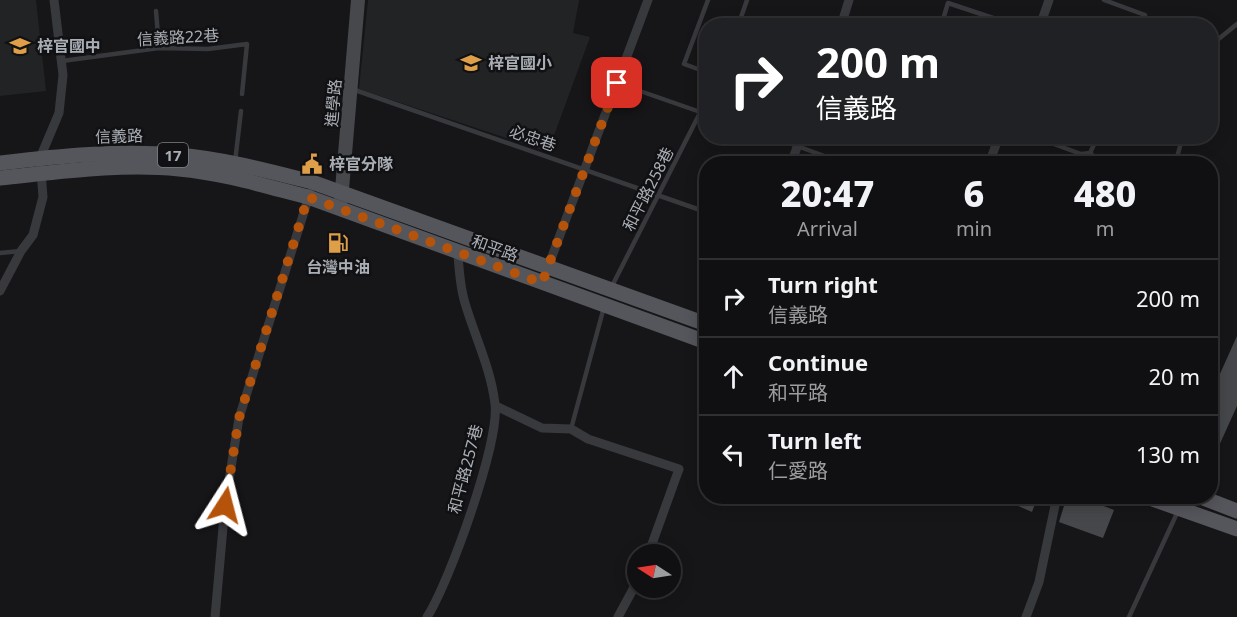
<!DOCTYPE html>
<html lang="en">
<head>
<meta charset="utf-8">
<style>
	:root { --surface:#101012; --page:#19191b; --text:#f1f3f6; --muted:#9c9d9f; --line:#303032 }
	body { margin:0; font-family:"Noto Sans","Noto Sans TC",sans-serif; background:var(--page); color:var(--text); height:100vh; display:flex; flex-direction:column; font-size:22px; white-space:nowrap }
	* { box-sizing:border-box; margin:0 }
	p { font-size:20px; color:var(--muted) }
	.icon { flex:none; width:33px; height:33px; fill:none; stroke:currentColor; stroke-width:2; stroke-linecap:round; stroke-linejoin:round }
	.map { position:relative; flex:1; overflow:hidden }
	.details { position:absolute; left:699px; top:156px; width:519px; height:348px; display:flex; flex-direction:column; background:var(--surface); border-radius:24px; box-shadow:0 3px 15px #0003,0 0 0 2px var(--line) }
	.details>* { flex:none }
	.banner { position:absolute; left:699px; top:18px; width:519px; height:126px; border-radius:24px; box-shadow:0 3px 15px #0003,0 0 0 2px var(--line); background:#202124; color:#fff; overflow:hidden }
	.needle { width:39px; rotate:282deg }
	.controls { position:absolute; left:627px; top:544px; display:grid; gap:12px }
	.controls a { display:grid; place-items:center; width:54px; height:54px; border-radius:50%; background:var(--surface); box-shadow:0 3px 15px #0003,0 0 0 2px var(--line); font-size:30px }
	.pin { position:absolute; display:grid; place-items:center; width:51px; height:51px; color:#fff; margin:-26px; border-radius:12px; box-shadow:0 3px 9px #0006 }
	.me { position:absolute; width:66px; margin:-33px; rotate:9deg; stroke-linejoin:round; filter:drop-shadow(0 0 4px #0008) }
	.turn { display:flex; align-items:center; gap:21px; height:126px; padding:0 18px; font-size:27px }
	.turn .icon { width:78px; height:78px; stroke-width:2.5 }
	.turn b { display:block; font-size:42px; line-height:51px }
	.eta { display:flex; justify-content:space-evenly; align-items:center; height:102px; text-align:center }
	.eta b { font-size:36px; font-weight:800; line-height:42px }
	ul { padding:0; list-style:none }
	li { display:flex; align-items:center; gap:18px; height:78px; padding:0 18px; border-top:2px solid var(--line) }
	li div { flex:1 }
	li b { display:block; font-size:22px }
	li em { font-style:normal }
	.map>svg:first-child { display:block }
	.built { fill:#222325 }
	.building { fill:#45474a }
	.lines { fill:none; stroke-linecap:round; stroke-linejoin:round }
	.lane { stroke:#38393d; stroke-width:4.5 }
	.street { stroke:#38393d; stroke-width:9 }
	.secondary { stroke:#46484c; stroke-width:14 }
	.primary { stroke:#54565b; stroke-width:15 }
	.route { stroke:#b45309; stroke-width:10; stroke-dasharray:0 18 }
	.labels { text-anchor:middle; dominant-baseline:central; stroke-width:5; stroke-linejoin:round; paint-order:stroke }
	.shield { fill:#111113; stroke:#7c8085; stroke-width:1.5 }
	.shield-label { font-size:15px; font-weight:bold; fill:#aaafb6 }
	.street-label { font-size:16px; fill:#aaafb6; stroke:#111113 }
	.poi-label { font-size:16px; font-weight:bold; fill:#aaafb6; stroke:#111113; text-anchor:start }
</style>
</head>
<body>
<div class="map">
<svg width="1237" height="617" viewBox="0 0 1237 617">
	<rect width="100%" height="100%" fill="#161618"/>
	<g class="built">
		<polygon points="0,0 36,0 46,91 0,96"/>
		<polygon points="368,0 579,0 573,33 590,37 548,152 359,89"/>
	</g>
	<g class="building">
		<polygon points="1237,336 1237,406 1218,448 1210,445 1210,396"/>
		<polygon points="995,496 1038,496 1032,512"/>
		<polygon points="1067,496 1078,496 1114,510 1103,538 1059,522"/>
	</g>
	<g class="lines">
		<g class="lane">
			<polyline points="1104,0 1145,15 1141,26"/>
			<polyline points="156,11 159,48"/>
			<polyline points="738,26 747,0"/>
			<polyline points="941,26 948,3 1017,26"/>
			<polyline points="1210,46 1237,24"/>
			<polyline points="62,61 159,48 208,49 247,44 242,94"/>
			<polyline points="706,72 684,64 708,0"/>
			<polyline points="617,83 706,114"/>
			<polyline points="352,89 706,212"/>
			<polyline points="770,136 846,164"/>
			<polyline points="1032,136 1081,154 1090,153"/>
			<polyline points="1090,153 1098,136"/>
			<polyline points="1090,153 1102,164"/>
			<polyline points="235,162 241,111"/>
			<polyline points="1172,164 1177,157 1183,136"/>
			<polyline points="0,253 21,251"/>
			<polyline points="611,288 706,101"/>
			<polyline points="571,429 604,307"/>
			<polyline points="1129,617 1178,511"/>
		</g>
		<g class="street">
			<polyline points="841,26 849,0"/>
			<polyline points="1040,26 1049,0"/>
			<polyline points="791,164 801,136"/>
			<polyline points="989,164 999,136"/>
			<polyline points="542,283 648,0"/>
			<polyline points="0,291 21,251 33,235 43,197 40,158 59,113 63,75 54,0"/>
			<polyline points="496,406 542,428 571,429 588,439 679,469 648,555"/>
			<polyline points="215,617 225,505 239,418 310,193"/>
			<path d="M427,617C449,583 500,442 495,404C491,369 475,337 465,303C460,287 459,270 458,254"/>
			<polyline points="618,617 638,580"/>
			<polyline points="1026,617 1039,582 1057,496"/>
		</g>
		<polyline class="secondary" points="341,201 358,0"/>
		<g class="primary">
			<path d="M0,163C59,156 119,150 178,155C224,159 268,171 312,182L706,324"/>
			<path d="M0,178C59,172 120,163 179,169C223,173 265,186 308,197L706,342"/>
			<polyline points="1144,496 1237,529"/>
			<polyline points="1198,496 1237,511"/>
		</g>
	</g>
	<g class="lines">
		<polyline class="route" points="225,505 239,418 308,197 542,283 617,83"/>
	</g>
	<defs>
		<g id="school-bare" transform="scale(1.62)"><path d="M0-5L7-2L0 1L-7-2ZM-4 1L0 2.5L4 1V4Q0 6-4 4Z" fill="#df9e48" stroke="#111113" stroke-width="2.5" paint-order="stroke"/></g>
		<g id="civic-bare" transform="scale(1.62)"><path d="M-.6-6.5H3V-4.5H.6V-3L4-1V1h2V6H-6V1h2V-1L-.6-3ZM-1.2 2.5V6h2.4V2.5Z" fill="#df9e48" stroke="#111113" stroke-width="2.5" paint-order="stroke"/></g>
		<g id="fuel-bare" transform="scale(1.62)"><path d="M-5.5-6h7V0h2V4h1.3V-2.5L3-4.5l.8-.8L6-3V5H2.5V1h-1V6h-7ZM-4.2-4.7v3.2H.2V-4.7Z" fill="#df9e48" stroke="#111113" stroke-width="2.5" paint-order="stroke"/></g>
	</defs>
	<g fill-rule="evenodd">
		<use href="#school-bare" x="20" y="46"/>
		<use href="#school-bare" x="471" y="63"/>
		<use href="#civic-bare" x="312" y="164"/>
		<use href="#fuel-bare" x="338" y="243"/>
	</g>
	<g class="labels">
		<rect class="shield" x="158" y="143" width="30" height="24" rx="4.5"/>
		<g class="shield-label">
			<text x="173" y="155">17</text>
		</g>
		<g class="street-label">
			<text transform="translate(178 37) rotate(-3)">信義路22巷</text>
			<text transform="translate(333 103) rotate(-85)">進學路</text>
			<text transform="translate(119 136) rotate(-2)">信義路</text>
			<text transform="translate(533 138) rotate(19)">必忠巷</text>
			<text transform="translate(648 189) rotate(-63)">和平路258巷</text>
			<text transform="translate(495 248) rotate(20)">和平路</text>
			<text transform="translate(465 469) rotate(-75)">和平路257巷</text>
		</g>
		<g class="poi-label">
			<text x="37" y="46">梓官國中</text>
			<text x="488" y="63">梓官國小</text>
			<text x="329" y="164">梓官分隊</text>
			<text x="338" y="267" text-anchor="middle">台灣中油</text>
		</g>
	</g>
</svg>
<div class="controls">
<a><svg class="needle" viewBox="-14 -14 28 28"><path d="M0-13l5 13h-10z" fill="#e53935"/><path d="M0 13l5-13h-10z" fill="#9c9d9f"/></svg></a>
</div>
<div class="pin" style="left:617px;top:83px;background:#d93025"><svg class="icon" aria-label="arrive" viewBox="0 0 24 24"><path d="M6 21V4h12l-3 4 3 4H6"/></svg></div>
<svg class="me" style="left:225px;top:505px" viewBox="-20 -20 40 40"><path d="M0-17L14 15 0 8-14 15z" fill="#b45309" stroke="#fff" stroke-width="4"/></svg>
<div class="banner">
<div class="turn"><svg class="icon" aria-label="right" viewBox="0 0 24 24"><path d="M7 20v-9h11M14 6l5 5-5 5"/></svg><div><b>200 m</b>信義路</div></div>
</div>
<section class="details">
<div class="eta">
<div><b>20:47</b><p>Arrival</p></div>
<div><b>6</b><p>min</p></div>
<div><b>480</b><p>m</p></div>
</div>
<ul>
<li><svg class="icon" aria-label="right" viewBox="0 0 24 24"><path d="M7 20v-9h11M14 6l5 5-5 5"/></svg><div><b>Turn right</b><p>信義路</p></div><em>200 m</em></li>
<li><svg class="icon" aria-label="ahead" viewBox="0 0 24 24"><path d="M12 20V5M6 11l6-6 6 6"/></svg><div><b>Continue</b><p>和平路</p></div><em>20 m</em></li>
<li><svg class="icon" aria-label="left" viewBox="0 0 24 24"><path d="M17 20v-9H6M10 6l-5 5 5 5"/></svg><div><b>Turn left</b><p>仁愛路</p></div><em>130 m</em></li>
</ul>
</section>
</div>
</body>
</html>
